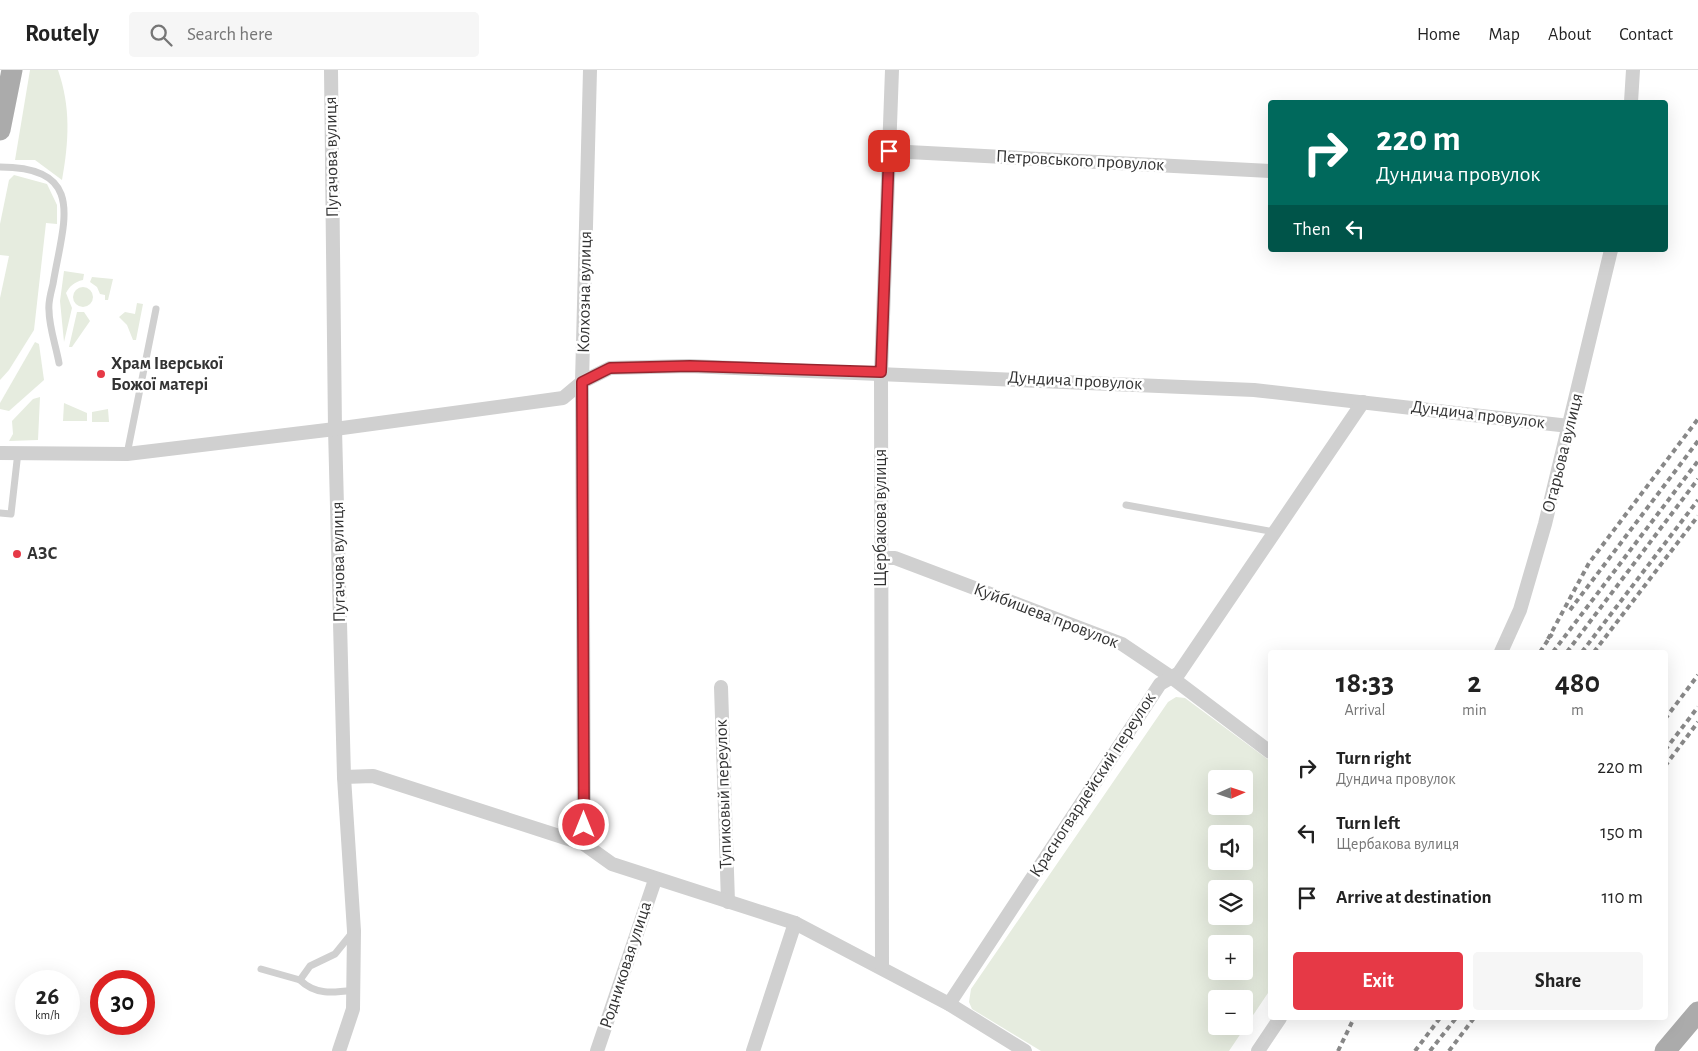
<!DOCTYPE html>
<html lang="en">
<head>
<meta charset="utf-8">
<style>
	:root { --surface:#fff; --page:#f6f6f6; --text:#222; --muted:#767676; --line:#e0e0e0; --accent:#e63946 }
	body { margin:0; font-family:"Alegreya Sans",sans-serif; background:var(--page); color:var(--text); height:100vh; display:flex; flex-direction:column; font-size:19px; white-space:nowrap }
	* { box-sizing:border-box; margin:0 }
	p { font-size:16px; color:var(--muted) }
	.icon { flex:none; width:28px; height:28px; fill:none; stroke:currentColor; stroke-width:2; stroke-linecap:round; stroke-linejoin:round }
	.map { position:relative; flex:1; overflow:hidden }
	.details { position:absolute; left:1268px; top:580px; width:400px; height:370px; display:flex; flex-direction:column; background:var(--surface); border-radius:5px; box-shadow:0 5px 20px #0002 }
	.details>* { flex:none }
	.banner { position:absolute; left:1268px; top:30px; width:400px; height:152px; border-radius:5px; box-shadow:0 5px 20px #0002; background:#00695c; color:#fff; overflow:hidden }
	.needle { width:32px; rotate:87deg }
	.tools { position:absolute; left:1208px; top:700px; display:grid; gap:10px }
	.tools a { display:grid; place-items:center; width:45px; height:45px; border-radius:5px; background:var(--surface); box-shadow:0 5px 20px #0002; font-size:25px }
	.speed { position:absolute; left:15px; top:900px; display:flex; gap:10px; font-size:25px; font-weight:700; text-align:center }
	.speed>* { display:grid; place-content:center; width:65px; height:65px; border-radius:50%; background:var(--surface); box-shadow:0 5px 20px #0002; line-height:1 }
	.speed small { font-size:12px; font-weight:400 }
	.speed .limit { border:8px solid #d22; background:#fff; color:#111 }
	.pin { position:absolute; display:grid; place-items:center; width:42px; height:42px; color:#fff; margin:-21px; border-radius:10px; box-shadow:0 2px 8px #0006 }
	.me { position:absolute; width:55px; margin:-28px; rotate:0deg; stroke-linejoin:round; filter:drop-shadow(0 0 4px #0008) }
	.turn { display:flex; align-items:center; gap:18px; height:105px; padding:0 25px; font-size:22px }
	.turn .icon { width:65px; height:65px; stroke-width:2.5 }
	.turn b { display:block; font-size:35px; line-height:42px }
	.then { display:flex; align-items:center; height:48px; padding:0 25px; background:#0003; gap:10px; font-size:19px }
	.eta { display:flex; justify-content:space-evenly; align-items:center; height:85px; text-align:center }
	.eta b { font-size:30px; font-weight:600; line-height:35px }
	.action { display:flex; gap:10px; margin-top:auto; padding:10px 25px }
	.action a { flex:1; height:58px; border-radius:5px; background:var(--accent); color:#fff; font-size:20px; font-weight:600; line-height:58px; text-align:center }
	.action a+a { background:var(--page); color:var(--text) }
	ul { padding:0; list-style:none }
	li { display:flex; align-items:center; gap:15px; height:65px; padding:0 25px }
	li div { flex:1 }
	li b { display:block; font-size:19px }
	li em { font-style:normal }
	header { display:flex; align-items:center; gap:30px; box-sizing:border-box; height:70px; padding:0 25px; background:var(--surface); border-bottom:1px solid var(--line) }
	header strong { font-size:24px }
	nav { display:flex; gap:28px; margin-inline-start:auto; font-size:18px }
	.search { width:350px; height:45px; background:var(--page); display:flex; align-items:center; gap:12px; box-sizing:border-box; padding:0 18px; border-radius:5px; color:var(--muted); font-size:19px }
	.map>svg:first-child { display:block }
	.green { fill:#e6ecdf; fill-rule:evenodd }
	.lines { fill:none; stroke-linecap:round; stroke-linejoin:round }
	.lane { stroke:#d0d0d0; stroke-width:7 }
	.street { stroke:#d0d0d0; stroke-width:14 }
	.primary { stroke:#ababab; stroke-width:21 }
	.rail { stroke:#888; stroke-width:4; stroke-dasharray:5 4; stroke-linecap:butt }
	.route-casing { stroke:#96252e; stroke-width:12 }
	.route { stroke:#e63946; stroke-width:9 }
	.poi-dot { fill:#e63946; stroke:#fff; stroke-width:2 }
	.labels { text-anchor:middle; dominant-baseline:central; stroke-width:5; stroke-linejoin:round; paint-order:stroke }
	.street-label { font-size:18px; fill:#333; stroke:#fff }
	.poi-label { font-size:18px; font-weight:bold; fill:#333; stroke:#fff; text-anchor:start }
</style>
</head>
<body>
<header>
<strong>Routely</strong>
<div class="search"><svg class="icon" aria-label="search" viewBox="0 0 24 24"><circle cx="10" cy="10" r="6"/><path d="M15 15l6 6"/></svg>Search here</div>
<nav><a>Home</a><a>Map</a><a>About</a><a>Contact</a></nav>
</header>
<div class="map">
<svg width="1698" height="981" viewBox="0 0 1698 981">
	<rect width="100%" height="100%" fill="#fff"/>
	<g class="green">
		<path d="M30,0H58C71,37 69,72 62,110L35,90H15Z"/>
		<polygon points="14,105 47,114 57,135 57,154 46,153 34,260 9,300 0,310 0,228 9,186 0,185 0,154 9,110"/>
		<path d="M64,201L84,204L83,210C74,212 70,216 66,223L72,238L64,272L60,231Z"/>
		<polygon points="92,207 113,209 108,230 105,230 105,225 100,224 97,217 90,212"/>
		<circle cx="83" cy="227" r="10"/>
		<polygon points="137,233 143,234 136,270 133,270 127,255 119,247 125,242 135,244"/>
		<polygon points="77,242 84,242 90,251 72,277 69,277"/>
		<polygon points="35,272 39,274 44,310 9,341 0,339 0,333"/>
		<polygon points="40,327 38,370 9,371 13,364 12,351 33,329"/>
		<polygon points="64,333 87,343 87,351 63,351"/>
		<polygon points="108,339 109,352 92,352 92,342"/>
		<path d="M1176,627L1185,628L1270,691V920L1229,981H1041L972,939L969,932L971,919L1168,632ZM1216,709H1244V736H1216ZM1216,764H1244V791H1216ZM1216,819H1244V846H1216ZM1216,874H1244V901H1216ZM1216,929H1244V956H1216Z"/>
	</g>
	<g class="lines">
		<g class="lane">
			<path d="M0,97C88,97 63,153 53,214C51,222 48,232 49,240C49,257 56,276 59,293"/>
			<polyline points="127,384 156,239"/>
			<polyline points="1126,435 1275,462"/>
			<polyline points="0,443 11,444 18,382"/>
			<path d="M352,863L335,884L310,896L300,910C315,925 333,923 353,920"/>
			<polyline points="261,899 300,910"/>
		</g>
		<g class="street">
			<polyline points="331,0 335,359 344,707 354,861 353,939 339,981"/>
			<polyline points="1631,32 1633,0"/>
			<polyline points="889,81 1270,101"/>
			<polyline points="0,383 127,384 335,359 563,328 582,312 610,298 689,296 1254,320 1569,356"/>
			<polyline points="882,488 895,488 1122,574 1171,607 1270,682"/>
			<polyline points="1501,582 1520,540 1545,454 1611,180"/>
			<polyline points="721,617 728,832"/>
			<polyline points="344,707 373,706 584,774 612,794 795,853 949,934 1025,981"/>
			<polyline points="584,774 582,312 590,0"/>
			<polyline points="882,897 881,302 892,0"/>
			<polyline points="949,934 1160,614 1179,603 1363,332"/>
			<polyline points="597,981 655,810"/>
			<polyline points="753,981 795,853"/>
			<polyline points="1258,981 1280,948"/>
		</g>
		<g class="primary">
			<polyline points="0,60 12,0"/>
			<polyline points="1665,981 1698,942"/>
		</g>
		<g class="rail">
			<polyline points="1570,540 1698,371"/>
			<polyline points="1548,569 1589,493 1698,349"/>
			<polyline points="1540,582 1552,564"/>
			<polyline points="1553,582 1698,391"/>
			<polyline points="1567,582 1698,409"/>
			<polyline points="1582,582 1698,430"/>
			<polyline points="1594,582 1698,446"/>
			<polyline points="1665,649 1698,605"/>
			<polyline points="1665,680 1698,637"/>
			<polyline points="1665,696 1698,652"/>
			<polyline points="1338,981 1354,948"/>
			<polyline points="1415,981 1440,948"/>
			<polyline points="1430,981 1456,948"/>
			<polyline points="1449,981 1474,948"/>
		</g>
	</g>
	<g class="lines">
		<g class="route-casing">
			<polyline id="route" points="584,755 582,312 610,298 690,296 881,302 889,81"/>
		</g>
		<use href="#route" class="route"/>
	</g>
	<g class="poi-dot">
		<circle cx="101" cy="304" r="5"/>
		<circle cx="17" cy="484" r="5"/>
	</g>
	<g class="labels">
		<g class="street-label">
			<text transform="translate(332 87) rotate(-91)">Пугачова вулиця</text>
			<text transform="translate(1080 91) rotate(3)">Петровського провулок</text>
			<text transform="translate(585 222) rotate(-89)">Колхозна вулиця</text>
			<text transform="translate(1075 311) rotate(3)">Дундича провулок</text>
			<text transform="translate(1478 345) rotate(7)">Дундича провулок</text>
			<text transform="translate(1563 383) rotate(-76)">Огарьова вулиця</text>
			<text transform="translate(881 448) rotate(-90)">Щербакова вулиця</text>
			<text transform="translate(339 492) rotate(-91)">Пугачова вулиця</text>
			<text transform="translate(1046 546) rotate(21)">Куйбишева провулок</text>
			<text transform="translate(1093 715) rotate(-57)">Красногвардейский переулок</text>
			<text transform="translate(724 724) rotate(-92)">Тупиковый переулок</text>
			<text transform="translate(626 895) rotate(-72)">Родниковая улица</text>
		</g>
		<g class="poi-label">
			<text x="111" y="294">Храм Іверської<tspan x="111" dy="21">Божої матері</tspan></text>
			<text x="27" y="484">АЗС</text>
		</g>
	</g>
</svg>
<div class="tools">
<a><svg class="needle" viewBox="-14 -14 28 28"><path d="M0-13l5 13h-10z" fill="#e53935"/><path d="M0 13l5-13h-10z" fill="#767676"/></svg></a>
<a><svg class="icon" aria-label="sound" viewBox="0 0 24 24"><path d="M4 9h4l5-4v14l-5-4H4zM17 9q2 3 0 6"/></svg></a>
<a><svg class="icon" aria-label="layers" viewBox="0 0 24 24"><path d="M12 4l9 5-9 5-9-5zM3 14l9 5 9-5"/></svg></a>
<a>+</a>
<a>−</a>
</div>
<div class="speed"><div>26<small>km/h</small></div><div class="limit">30</div></div>
<div class="pin" style="left:889px;top:81px;background:#d93025"><svg class="icon" aria-label="arrive" viewBox="0 0 24 24"><path d="M6 21V4h12l-3 4 3 4H6"/></svg></div>
<svg class="me" style="left:584px;top:755px" viewBox="-20 -20 40 40"><circle r="17" fill="#e63946" stroke="#fff" stroke-width="3"/><path d="M0-11L8 9 0 5-8 9z" fill="#fff"/></svg>
<div class="banner">
<div class="turn"><svg class="icon" aria-label="right" viewBox="0 0 24 24"><path d="M7 20v-9h11M14 6l5 5-5 5"/></svg><div><b>220 m</b>Дундича провулок</div></div>
<div class="then">Then<svg class="icon" aria-label="left" viewBox="0 0 24 24"><path d="M17 20v-9H6M10 6l-5 5 5 5"/></svg></div>
</div>
<section class="details">
<div class="eta">
<div><b>18:33</b><p>Arrival</p></div>
<div><b>2</b><p>min</p></div>
<div><b>480</b><p>m</p></div>
</div>
<ul>
<li><svg class="icon" aria-label="right" viewBox="0 0 24 24"><path d="M7 20v-9h11M14 6l5 5-5 5"/></svg><div><b>Turn right</b><p>Дундича провулок</p></div><em>220 m</em></li>
<li><svg class="icon" aria-label="left" viewBox="0 0 24 24"><path d="M17 20v-9H6M10 6l-5 5 5 5"/></svg><div><b>Turn left</b><p>Щербакова вулиця</p></div><em>150 m</em></li>
<li><svg class="icon" aria-label="arrive" viewBox="0 0 24 24"><path d="M6 21V4h12l-3 4 3 4H6"/></svg><div><b>Arrive at destination</b></div><em>110 m</em></li>
</ul>
<div class="action"><a>Exit</a><a>Share</a></div>
</section>
</div>
</body>
</html>
